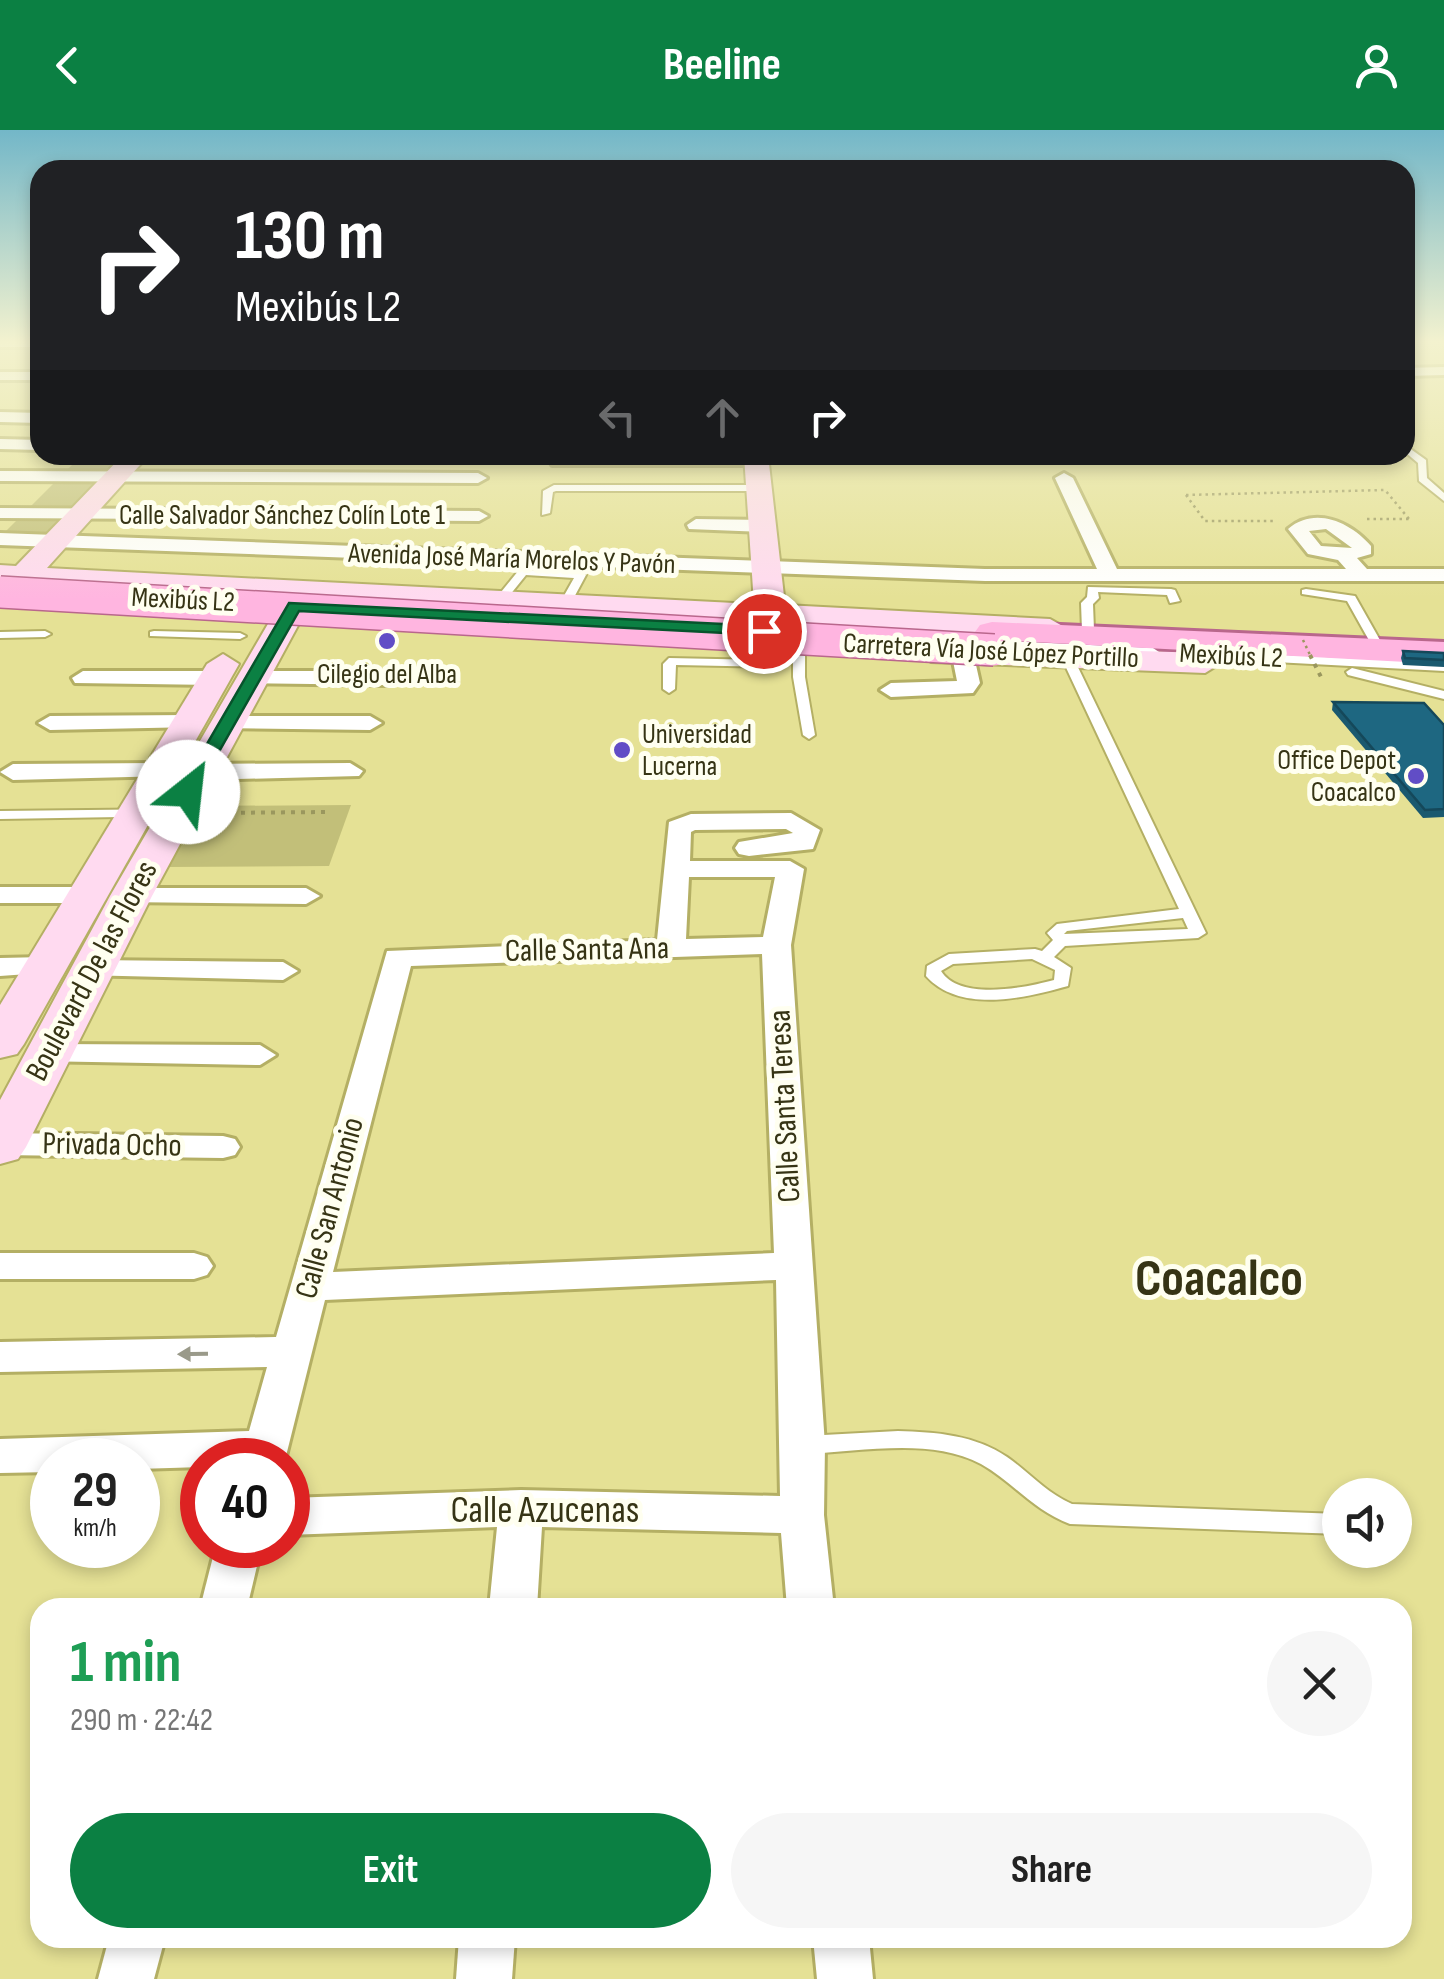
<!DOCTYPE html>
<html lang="en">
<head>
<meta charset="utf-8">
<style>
	:root { --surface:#fff; --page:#f6f6f6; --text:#222; --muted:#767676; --accent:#0b8043 }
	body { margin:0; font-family:"Sofia Sans Condensed",sans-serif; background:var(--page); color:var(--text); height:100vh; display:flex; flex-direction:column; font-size:38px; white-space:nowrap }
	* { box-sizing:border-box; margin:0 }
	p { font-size:32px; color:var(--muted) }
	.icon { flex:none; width:55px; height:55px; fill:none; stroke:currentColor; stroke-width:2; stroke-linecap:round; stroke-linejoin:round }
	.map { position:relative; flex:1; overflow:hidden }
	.panel { position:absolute; left:30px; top:1468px; width:1382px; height:350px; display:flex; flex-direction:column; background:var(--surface); border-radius:30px; box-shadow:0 5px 15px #0003 }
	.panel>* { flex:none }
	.top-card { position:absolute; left:30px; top:30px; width:1385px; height:305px; border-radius:30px; box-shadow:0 5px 15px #0003; background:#202124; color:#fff; overflow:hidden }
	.buttons { position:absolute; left:1322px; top:1348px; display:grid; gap:20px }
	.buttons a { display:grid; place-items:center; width:90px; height:90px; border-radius:50%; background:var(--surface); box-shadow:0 5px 15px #0003; font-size:50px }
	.speed { position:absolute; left:30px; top:1308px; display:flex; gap:20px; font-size:50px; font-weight:700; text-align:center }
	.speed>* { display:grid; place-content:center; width:130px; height:130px; border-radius:50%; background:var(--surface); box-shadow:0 5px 15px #0003; line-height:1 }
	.speed small { font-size:25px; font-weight:400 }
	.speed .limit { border:15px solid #d22; background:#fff; color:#111 }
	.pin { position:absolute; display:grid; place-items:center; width:85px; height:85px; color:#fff; margin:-42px; border:5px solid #fff; border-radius:50%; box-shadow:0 2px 10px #0007 }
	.me { position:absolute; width:110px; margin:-55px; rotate:29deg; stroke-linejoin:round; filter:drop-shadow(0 0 8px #0008) }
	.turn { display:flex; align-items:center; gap:35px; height:210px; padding:0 40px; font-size:45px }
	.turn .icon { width:130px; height:130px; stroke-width:2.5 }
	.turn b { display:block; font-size:70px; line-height:85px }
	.lanes { display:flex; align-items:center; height:95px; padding:0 40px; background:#0003; justify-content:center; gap:50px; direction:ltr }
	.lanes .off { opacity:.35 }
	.round { display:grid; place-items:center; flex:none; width:105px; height:105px; border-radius:52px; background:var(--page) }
	.summary { display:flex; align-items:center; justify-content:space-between; height:170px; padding:0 40px }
	h1 { font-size:60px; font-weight:700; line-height:75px; color:#1e9e55 }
	.cta { display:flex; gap:20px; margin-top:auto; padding:20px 40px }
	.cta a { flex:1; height:115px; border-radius:60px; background:var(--accent); color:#fff; font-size:40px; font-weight:700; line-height:115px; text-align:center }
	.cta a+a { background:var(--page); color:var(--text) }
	header { display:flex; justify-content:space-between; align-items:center; height:130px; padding:0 40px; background:var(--accent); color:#fff; font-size:45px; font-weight:700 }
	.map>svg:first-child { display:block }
	.green { fill:#c2bf79 }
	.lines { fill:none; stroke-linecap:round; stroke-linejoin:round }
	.lane-casing { stroke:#b4af64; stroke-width:4 }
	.street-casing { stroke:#b4af64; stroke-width:6 }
	.secondary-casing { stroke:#b4af64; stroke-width:4 }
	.primary-casing { stroke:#b9678c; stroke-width:6 }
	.path-far1 { stroke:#9a975e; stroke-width:2.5; stroke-dasharray:2.5 4; stroke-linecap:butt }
	.path { stroke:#9a975e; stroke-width:4; stroke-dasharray:4 6; stroke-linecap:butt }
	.lane { fill:#fff; fill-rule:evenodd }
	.street { fill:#fff; fill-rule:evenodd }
	.secondary { fill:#ffdaf0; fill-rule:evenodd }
	.primary { fill:#ffb5e0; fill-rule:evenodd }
	.primary-bridge-casing { stroke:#b9678c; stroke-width:34; stroke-linecap:butt }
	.path-bridge-far1 { stroke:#9a975e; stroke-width:2.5; stroke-dasharray:2.5 4; stroke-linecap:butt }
	.path-bridge { stroke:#9a975e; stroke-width:4; stroke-dasharray:4 6; stroke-linecap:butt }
	.primary-bridge { stroke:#ffb5e0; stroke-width:31 }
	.wall { fill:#1a596f }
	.building { fill:#1e6781; stroke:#15485a; stroke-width:2.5 }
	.oneway { fill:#9a9a8a }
	.route { fill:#0b8043; stroke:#07532c; stroke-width:2.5 }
	.poi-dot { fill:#614dc6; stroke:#fffff0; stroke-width:4 }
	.labels { text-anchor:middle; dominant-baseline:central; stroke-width:10; stroke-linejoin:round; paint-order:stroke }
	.far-street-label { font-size:28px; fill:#363415; stroke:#fffff0 }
	.far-poi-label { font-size:28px; fill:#363415; stroke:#fffff0 }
	.street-label { font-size:32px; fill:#363415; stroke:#fffff0 }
	.near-street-label { font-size:38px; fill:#363415; stroke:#fffff0 }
	.town-label { font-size:52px; font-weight:bold; fill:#363415; stroke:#fffff0 }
</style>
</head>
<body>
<header><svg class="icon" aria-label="back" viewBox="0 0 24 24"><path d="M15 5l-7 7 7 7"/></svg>Beeline<svg class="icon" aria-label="person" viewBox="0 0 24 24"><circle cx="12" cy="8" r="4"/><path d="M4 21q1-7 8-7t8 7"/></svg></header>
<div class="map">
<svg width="1444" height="1849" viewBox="0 0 1444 1849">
	<rect width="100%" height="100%" fill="#e5e195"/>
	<g class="green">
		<polygon points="82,325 128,325 55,406 2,405"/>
		<polygon points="351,675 329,736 165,737 196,676"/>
	</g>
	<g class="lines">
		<g class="lane-casing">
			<g id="lane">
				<polygon points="1405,315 1426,330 1427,348 1444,363 1444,371 1419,351 1418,333 1405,322"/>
				<polygon points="554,355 760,355 765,358 760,361 556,361 553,362 550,383 542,385 543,361"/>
				<polygon points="519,440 581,442 586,445 571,473 561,471 574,448 526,445 505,471 497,471 497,467"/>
				<polygon points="1088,457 1171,459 1175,460 1180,471 1170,473 1167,465 1098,462 1099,468 1093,474 1094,500 1088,503 1082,500 1081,473 1087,467"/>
				<polygon points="1306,459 1355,466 1385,519 1383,521 1375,521 1347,471 1302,464 1302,460"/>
				<polygon points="154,501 240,503 246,506 240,509 150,506 150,502"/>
				<polygon points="0,502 45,501 51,504 45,507 0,508"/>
				<polygon points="984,510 1153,518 1159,522 1153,526 980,515 980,511"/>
				<polygon points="771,513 781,515 773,537 676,535 675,559 669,563 663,559 663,534 669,528 764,530"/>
				<polygon points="799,513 805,517 805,547 815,605 809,609 803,605 793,547 793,517"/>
				<polygon points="1184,520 1444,533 1444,541 1180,527 1178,524"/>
				<path d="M1068,525L1074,529L1206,803L1198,808L1065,816L1054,827L1071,838L1068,856C1025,868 960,884 926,846L927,836L949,824L1035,819L1042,821L1053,810L1047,803L1057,794L1179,779L1062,529ZM1183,788L1188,799L1064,804L1067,801ZM1032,829L1055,840L1054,850C1024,858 960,871 941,841L953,834Z"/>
				<polygon points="1352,538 1444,561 1444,569 1348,545 1346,542"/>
				<polygon points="176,679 181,680 181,686 0,689 0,681"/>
				<path d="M898,1301C936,1302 975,1305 1007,1327C1029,1342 1046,1363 1072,1374L1340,1384V1404L1070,1394C1034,1381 1013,1352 981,1334C930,1307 860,1322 805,1324L797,1321L793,1315L797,1309L805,1306Z"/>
			</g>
		</g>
		<g class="street-casing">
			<g id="street">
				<rect x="0" y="211" width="40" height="6"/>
				<polygon points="1444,237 1444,245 1405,246 1405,238"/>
				<rect x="0" y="242" width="40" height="8"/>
				<polygon points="0,282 40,283 40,293 0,292"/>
				<polygon points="0,309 40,310 40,320 0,319"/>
				<polygon points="558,326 757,325 765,330 757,335 552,335 550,331"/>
				<polygon points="0,341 478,343 487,348 478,353 0,351"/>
				<path d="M1064,343L1073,348L1117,439H1346L1338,430L1308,424L1288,399C1315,376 1350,392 1371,416V424L1357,428L1367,439H1444V451H985L0,415V403L985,439H1097L1055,348ZM1326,399L1352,418L1321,416L1309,401Z"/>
				<polygon points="0,378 479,381 488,386 479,391 0,388"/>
				<polygon points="696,389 764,390 773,396 764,402 689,399 687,395"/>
				<polygon points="963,519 974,526 980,553 973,563 891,567 880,560 891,553 957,551 952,526"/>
				<polygon points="83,541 214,541 225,548 214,555 75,553 72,548"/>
				<polygon points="251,541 389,541 400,548 389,555 243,553 240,548"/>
				<polygon points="189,585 197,587 197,597 50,600 38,593 50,586"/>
				<polygon points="226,586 370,586 382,593 370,600 218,598 218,588"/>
				<polygon points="159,633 172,641 168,646 13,650 0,642 13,634"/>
				<polygon points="350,633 363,641 359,646 199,650 186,642 199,634"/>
				<path d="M791,683L820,700L813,719L749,726L739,724L735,718L739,712L793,703L786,699L695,700L691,702L690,731H790L804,739L791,815L825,1315L824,1385L834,1478H787L781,1403L542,1397L537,1478H489L497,1397L288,1405V1368L521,1360L780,1366L776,1150L325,1170L285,1330H202V1337L138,1339V1330H52V1342L0,1343V1309L249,1301L267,1237L0,1242V1212L276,1207L387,821L657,810L669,692L691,684ZM689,747H775L763,807L686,809ZM762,824L774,1123L333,1142L411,836Z"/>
				<polygon points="0,757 88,757 102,765 88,773 0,773"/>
				<polygon points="131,758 306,758 320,766 306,774 121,772 117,766 121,760"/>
				<polygon points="45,827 56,830 60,836 56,842 0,846 0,828"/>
				<polygon points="92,830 283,832 298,841 283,850 81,845 77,839 81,833"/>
				<polygon points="48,914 260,915 276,925 260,935 37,931 32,924"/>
				<polygon points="0,1003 223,1006 235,1009 240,1017 235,1025 223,1028 1,1025"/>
				<polygon points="0,1123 194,1123 207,1127 213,1136 207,1145 194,1149 0,1149"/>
				<polygon points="216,1415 262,1415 247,1478 200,1478"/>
				<polygon points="109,1808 165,1808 154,1849 98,1849"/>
				<polygon points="459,1808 515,1808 512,1849 456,1849"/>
				<polygon points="813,1808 869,1808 873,1849 817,1849"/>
			</g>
		</g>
		<g class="secondary-casing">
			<g id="secondary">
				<polygon points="123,325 149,325 47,438 754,474 744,325 768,325 785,475 1050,489 1066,498 1050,507 318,469 301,490 152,766 26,1017 18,1029 0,1034 0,970 110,766 272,487 287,468 0,453 0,435 16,436"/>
				<polygon points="942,515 1205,523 1221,533 1205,543 931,532 926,525"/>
				<polygon points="223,524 239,534 24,914 17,924 0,928 0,875 207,534"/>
			</g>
		</g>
		<g class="primary-casing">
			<polygon id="primary" points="992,492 1444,512 1444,534 980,509 975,502 980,495"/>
		</g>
		<g class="path-far1">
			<polyline points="1186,365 1385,360 1409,389"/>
			<polyline points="1186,365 1205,391 1276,391"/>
			<polyline points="1367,389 1409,389"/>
		</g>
		<polyline class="path" points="211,683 328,682"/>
		<use href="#lane" class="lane"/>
		<use href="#street" class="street"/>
		<use href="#secondary" class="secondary"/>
		<use href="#primary" class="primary"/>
		<g class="primary-bridge-casing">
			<polyline id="primary-bridge" points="0,462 994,520"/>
		</g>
		<polyline class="path-bridge-far1" points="1303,510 1311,527"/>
		<polyline class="path-bridge" points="1310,525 1323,551"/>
		<use href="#primary-bridge" class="primary-bridge"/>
	</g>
	<g class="wall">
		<polygon points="1403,521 1444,523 1444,537 1403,535 1401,528"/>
		<polygon points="1333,572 1444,595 1444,687 1423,688 1332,580"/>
	</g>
	<g class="building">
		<polygon points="1403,521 1444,523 1444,530 1405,528"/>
		<polygon points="1333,572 1424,573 1444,595 1444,679 1425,680"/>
	</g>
	<defs><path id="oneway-solid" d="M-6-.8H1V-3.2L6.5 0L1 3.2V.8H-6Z" transform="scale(2.5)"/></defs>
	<use class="oneway" href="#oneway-solid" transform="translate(193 1224) rotate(179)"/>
	<linearGradient id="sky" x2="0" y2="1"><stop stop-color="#73b7c8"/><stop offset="0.45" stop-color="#f3f2cf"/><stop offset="1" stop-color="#f3f2cf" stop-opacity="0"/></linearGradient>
	<rect width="1444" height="470" fill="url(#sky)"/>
	<polygon class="route" points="289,473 764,496 771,501 764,505 299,481 196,662 181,666 179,662"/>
	<g class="poi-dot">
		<circle cx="387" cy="511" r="10"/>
		<circle cx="622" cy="620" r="10"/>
		<circle cx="1416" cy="646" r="10"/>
	</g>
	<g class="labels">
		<g class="far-street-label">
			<text x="282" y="385">Calle Salvador Sánchez Colín Lote 1</text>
			<text transform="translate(512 429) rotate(2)">Avenida José María Morelos Y Pavón</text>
			<text transform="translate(183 470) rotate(3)">Mexibús L2</text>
			<text transform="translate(991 521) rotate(3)">Carretera Vía José López Portillo</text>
			<text transform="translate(1231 526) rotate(3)">Mexibús L2</text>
		</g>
		<g class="far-poi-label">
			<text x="387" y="544">Cilegio del Alba</text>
			<text x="642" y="604" text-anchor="start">Universidad<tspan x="642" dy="32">Lucerna</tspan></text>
			<text x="1396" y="630" text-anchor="end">Office Depot<tspan x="1396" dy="32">Coacalco</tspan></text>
		</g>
		<g class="street-label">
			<text transform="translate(587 820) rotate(-1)">Calle Santa Ana</text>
			<text transform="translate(92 841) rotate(-62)">Boulevard De las Flores</text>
			<text transform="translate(785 976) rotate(-93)">Calle Santa Teresa</text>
			<text transform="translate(112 1015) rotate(1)">Privada Ocho</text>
			<text transform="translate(330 1078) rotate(-75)">Calle San Antonio</text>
		</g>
		<g class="near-street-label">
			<text x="545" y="1380">Calle Azucenas</text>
		</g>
		<g class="town-label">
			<text x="1219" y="1149">Coacalco</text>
		</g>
	</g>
</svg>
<div class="buttons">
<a><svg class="icon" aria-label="sound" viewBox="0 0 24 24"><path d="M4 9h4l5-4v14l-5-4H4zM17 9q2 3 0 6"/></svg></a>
</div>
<div class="speed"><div>29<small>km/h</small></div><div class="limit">40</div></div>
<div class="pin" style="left:764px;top:501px;background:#d93025"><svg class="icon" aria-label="arrive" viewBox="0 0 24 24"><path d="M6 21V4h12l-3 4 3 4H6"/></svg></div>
<svg class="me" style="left:188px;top:662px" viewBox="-20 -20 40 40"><circle r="19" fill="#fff"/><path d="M0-13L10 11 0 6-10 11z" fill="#0b8043"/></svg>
<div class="top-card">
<div class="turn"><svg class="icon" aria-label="right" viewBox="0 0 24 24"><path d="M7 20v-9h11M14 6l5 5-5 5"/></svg><div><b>130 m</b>Mexibús L2</div></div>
<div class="lanes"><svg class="icon off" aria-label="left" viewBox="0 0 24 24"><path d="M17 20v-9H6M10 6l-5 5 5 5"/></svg><svg class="icon off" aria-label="ahead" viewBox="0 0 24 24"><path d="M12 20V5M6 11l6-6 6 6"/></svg><svg class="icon" aria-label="right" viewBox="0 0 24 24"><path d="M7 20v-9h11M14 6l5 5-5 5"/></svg></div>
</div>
<section class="panel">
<div class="summary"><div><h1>1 min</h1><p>290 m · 22:42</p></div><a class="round"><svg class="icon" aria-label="close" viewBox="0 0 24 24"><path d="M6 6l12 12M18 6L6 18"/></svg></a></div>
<div class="cta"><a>Exit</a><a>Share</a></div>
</section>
</div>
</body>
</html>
